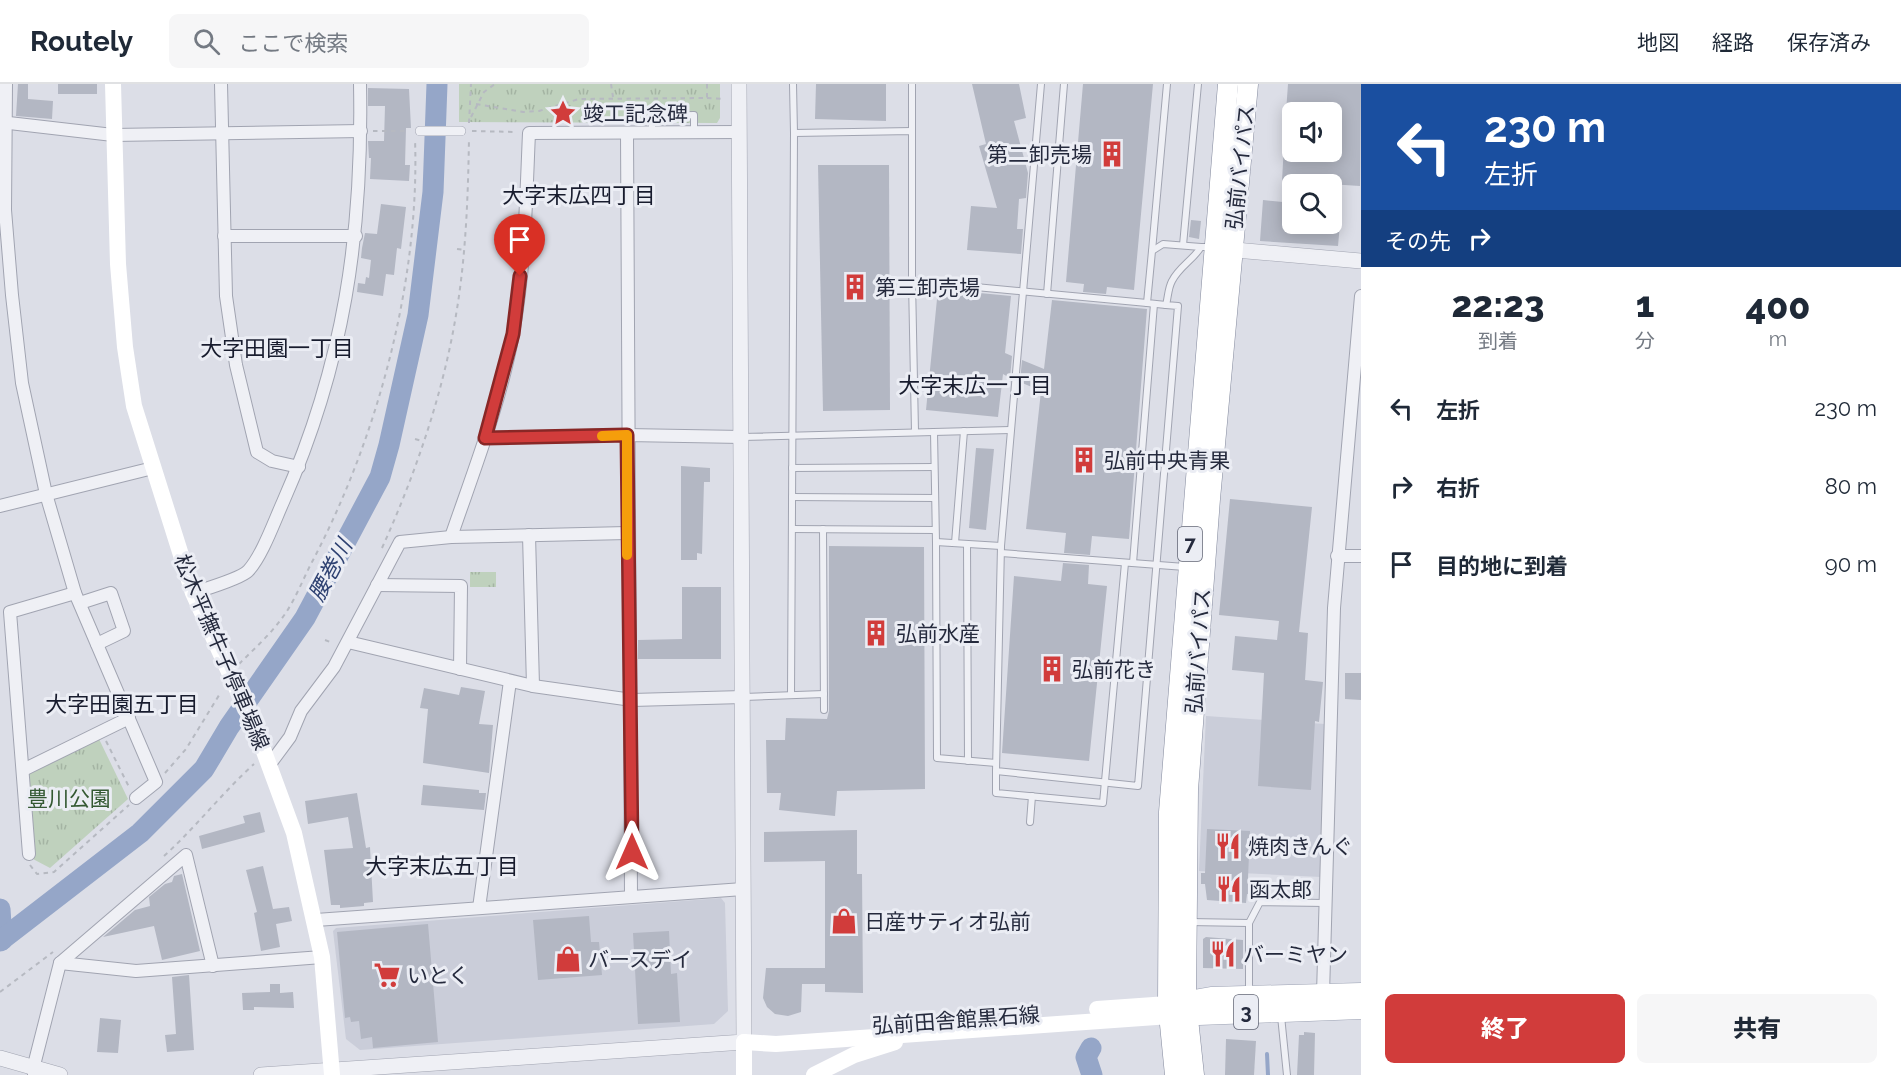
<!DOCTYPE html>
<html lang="ja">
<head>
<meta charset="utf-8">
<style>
	:root { --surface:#fff; --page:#f6f6f7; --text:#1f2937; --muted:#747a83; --line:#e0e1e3; --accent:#d13c3b }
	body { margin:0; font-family:Raleway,"Noto Sans JP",sans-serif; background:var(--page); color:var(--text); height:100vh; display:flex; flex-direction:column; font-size:22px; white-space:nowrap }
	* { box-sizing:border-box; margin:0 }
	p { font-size:20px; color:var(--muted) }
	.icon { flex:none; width:33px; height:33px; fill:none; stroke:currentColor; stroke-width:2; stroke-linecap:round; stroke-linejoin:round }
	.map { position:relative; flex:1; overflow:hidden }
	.drawer { display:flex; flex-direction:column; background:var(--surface); width:540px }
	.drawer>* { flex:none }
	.hud { background:#1a4fa0; color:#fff; overflow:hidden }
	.fabs { position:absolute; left:1282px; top:18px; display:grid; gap:12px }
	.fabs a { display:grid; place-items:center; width:60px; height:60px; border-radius:9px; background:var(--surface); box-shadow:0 3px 15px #0003; font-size:30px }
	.pin { position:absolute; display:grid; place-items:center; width:51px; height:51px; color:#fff; margin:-62px -26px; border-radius:50% 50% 50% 0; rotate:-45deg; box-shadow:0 0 6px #0007 }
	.pin .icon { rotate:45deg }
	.me { position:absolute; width:66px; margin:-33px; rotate:0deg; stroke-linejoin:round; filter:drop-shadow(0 0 4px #0008) }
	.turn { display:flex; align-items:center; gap:21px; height:126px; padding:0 24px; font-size:27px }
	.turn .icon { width:78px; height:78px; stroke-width:2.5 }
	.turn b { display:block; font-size:42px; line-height:51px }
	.then { display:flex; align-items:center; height:57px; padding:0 24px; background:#0003; gap:12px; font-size:22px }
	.eta { display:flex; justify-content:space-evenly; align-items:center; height:102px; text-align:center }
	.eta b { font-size:36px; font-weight:800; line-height:42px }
	.primary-button { display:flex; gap:12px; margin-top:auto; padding:12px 24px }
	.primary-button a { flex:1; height:69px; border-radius:9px; background:var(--accent); color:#fff; font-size:24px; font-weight:800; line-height:69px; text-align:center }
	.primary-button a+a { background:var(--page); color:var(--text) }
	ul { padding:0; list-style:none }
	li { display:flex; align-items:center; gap:18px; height:78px; padding:0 24px }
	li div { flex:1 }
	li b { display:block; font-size:22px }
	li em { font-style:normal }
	header { display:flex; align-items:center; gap:36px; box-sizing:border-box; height:84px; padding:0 30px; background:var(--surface); border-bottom:2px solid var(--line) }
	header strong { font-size:28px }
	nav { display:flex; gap:33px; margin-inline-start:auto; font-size:21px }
	.search { width:420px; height:54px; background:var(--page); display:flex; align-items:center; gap:15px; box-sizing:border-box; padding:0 21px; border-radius:9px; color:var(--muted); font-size:22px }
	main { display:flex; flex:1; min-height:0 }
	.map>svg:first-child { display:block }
	.built { fill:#cacdd9 }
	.park { fill:url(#park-tufts) }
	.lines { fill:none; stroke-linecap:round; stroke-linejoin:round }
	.stream { stroke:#95a6c8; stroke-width:4 }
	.river { stroke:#95a6c8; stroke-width:21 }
	.building { fill:#b3b7c3 }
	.service-casing { stroke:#a1a4b1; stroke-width:8 }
	.pedestrian-casing { stroke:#a1a4b1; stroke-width:10 }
	.minor-casing { stroke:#a1a4b1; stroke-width:14 }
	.tertiary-casing { stroke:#a1a4b1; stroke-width:16 }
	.primary-casing { stroke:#9ba1b3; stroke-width:21 }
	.trunk-casing { stroke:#83899d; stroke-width:21 }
	.path { stroke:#b6b9c1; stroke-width:2; stroke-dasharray:4.5 4.5; stroke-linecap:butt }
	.service { stroke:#eff0f5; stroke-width:6 }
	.pedestrian { stroke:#eff0f5; stroke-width:9 }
	.minor { stroke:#eff0f5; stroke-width:12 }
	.tertiary { stroke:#eff0f5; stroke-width:15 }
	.secondary { stroke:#fff; stroke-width:16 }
	.primary { stroke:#fff; stroke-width:20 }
	.trunk { stroke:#fff; stroke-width:20 }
	.route-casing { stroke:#882726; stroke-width:15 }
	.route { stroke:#d13c3b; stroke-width:10 }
	.slow { stroke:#f59e0b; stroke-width:10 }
	.labels { text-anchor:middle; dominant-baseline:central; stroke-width:6; stroke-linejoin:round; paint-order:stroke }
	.shield { fill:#ebedf4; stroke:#606474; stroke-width:1.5 }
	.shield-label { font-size:20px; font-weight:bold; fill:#252a3d }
	.poi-label { font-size:21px; fill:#252a3d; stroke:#ebedf4; text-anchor:start }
	.street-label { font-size:21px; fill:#252a3d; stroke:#ebedf4 }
	.park-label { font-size:21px; fill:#345932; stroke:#ebedf4 }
	.neighbourhood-label { font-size:22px; fill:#181c2e; stroke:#ebedf4 }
	.water-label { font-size:22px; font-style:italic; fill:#2f4272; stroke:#ebedf4 }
</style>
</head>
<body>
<header>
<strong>Routely</strong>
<div class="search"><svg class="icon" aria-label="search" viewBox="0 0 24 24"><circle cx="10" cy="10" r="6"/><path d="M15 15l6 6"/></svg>ここで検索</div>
<nav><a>地図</a><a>経路</a><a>保存済み</a></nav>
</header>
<main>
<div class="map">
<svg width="1361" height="991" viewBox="0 0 1361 991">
	<defs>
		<pattern id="park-tufts" width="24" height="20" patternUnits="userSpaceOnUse" patternTransform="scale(1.5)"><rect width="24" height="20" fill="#bfd1bd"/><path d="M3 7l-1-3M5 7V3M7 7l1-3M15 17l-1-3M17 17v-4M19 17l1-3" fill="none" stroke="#a4b4a3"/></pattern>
	</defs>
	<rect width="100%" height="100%" fill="#dcdee7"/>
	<g class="built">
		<polygon points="1206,632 1325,640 1321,793 1199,787"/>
		<polygon points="721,814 725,819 728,927 714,940 360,966 346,955 333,847 336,844"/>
	</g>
	<g class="park">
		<polygon points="459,0 720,0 720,34 717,39 459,38"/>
		<rect x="470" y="488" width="26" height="15"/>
		<polygon points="99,655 128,715 50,784 33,775 29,690"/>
	</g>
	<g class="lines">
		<polyline class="stream" points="1267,970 1268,991"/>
		<g class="river">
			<polyline points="0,825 2,856"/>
			<polyline points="0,857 140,749 204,685 229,643 305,534 380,393 389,361 418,231 433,108 437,0"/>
			<polyline points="1091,964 1086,973 1092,991"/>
		</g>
	</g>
	<g class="building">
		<polygon points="18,0 28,0 28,15 53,17 52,35 16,32"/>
		<rect x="58" y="0" width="39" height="10"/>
		<polygon points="816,0 886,0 886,37 815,35"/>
		<polygon points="972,0 1019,0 1026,34 1014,37 1028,89 1026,114 1019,115 1017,145 1023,145 1021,170 967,166 971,122 997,124 979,62 986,60"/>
		<polygon points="1083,0 1153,0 1134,206 1107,203 1106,210 1083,208 1084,200 1066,198"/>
		<polygon points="1288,0 1361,0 1360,102 1282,97 1285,42 1293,42 1293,68 1332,68 1332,28 1286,28"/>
		<polygon points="368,4 409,5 411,44 406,44 405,81 410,81 409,97 370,95 371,74 369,74 368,57 384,57 385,22 368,22"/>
		<polygon points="818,81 889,81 890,326 823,327"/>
		<polygon points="1263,116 1293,119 1293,140 1340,140 1338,162 1260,157"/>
		<polygon points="381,120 406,123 401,165 397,164 394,191 386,190 383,212 357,208 358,199 365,200 366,193 369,194 371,176 361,174 362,164 365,149 377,150"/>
		<polygon points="1191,136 1201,137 1199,155 1189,153"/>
		<polygon points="938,205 1011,212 1005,269 1012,272 1010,294 1003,290 998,333 926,326"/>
		<polygon points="1052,216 1147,225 1129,455 1092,452 1090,471 1064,469 1066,449 1026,445 1041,307 1020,298 1022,276 1044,285"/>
		<polygon points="976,364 994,365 986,446 969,444"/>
		<polygon points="681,382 710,384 710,398 704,398 702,470 697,469 697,476 681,476"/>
		<polygon points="1230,415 1312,423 1299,548 1308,549 1305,596 1323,598 1319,638 1315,637 1311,706 1258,702 1264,589 1232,586 1235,552 1277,556 1279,537 1219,531"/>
		<polygon points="829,462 924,463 925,705 837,707 835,732 779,726 781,709 767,709 766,656 785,656 786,634 827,635 829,627"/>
		<polygon points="1063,479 1089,481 1088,500 1107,502 1089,677 1002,669 1014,492 1061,497"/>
		<polygon points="682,503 721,503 721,575 638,575 638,556 682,555"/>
		<polygon points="1345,589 1361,589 1361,616 1345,615"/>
		<polygon points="461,603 485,607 479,640 493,641 489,689 423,679 428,625 420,624 424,604 459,611"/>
		<polygon points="423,701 479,706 479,709 486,709 484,726 421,721"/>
		<polygon points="357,709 366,764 370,763 373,818 364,819 364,822 340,824 340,821 331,821 324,766 353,764 348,733 308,740 305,717"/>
		<polygon points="260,728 265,748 202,765 199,752 245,739 243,732"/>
		<polygon points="1207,745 1250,747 1248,794 1254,795 1253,811 1247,810 1246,819 1207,816 1205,800 1201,800 1201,789 1205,789"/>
		<polygon points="857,746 857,790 862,790 863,909 825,908 825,900 802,900 801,928 788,932 775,930 767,923 763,914 766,884 825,884 825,777 764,778 764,748"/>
		<polygon points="263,782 273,825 289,823 292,837 276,840 280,863 261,867 254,829 257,828 246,786"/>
		<polygon points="182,790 200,867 162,876 154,842 103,853 135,826 150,822 149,813 165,800 172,798 174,792"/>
		<polygon points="589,832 591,858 599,858 602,891 538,896 533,836"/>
		<polygon points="428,840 438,958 373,964 372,953 361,955 359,937 351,938 350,933 345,934 337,848"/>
		<polygon points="669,847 671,890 677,889 680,938 638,940 633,849"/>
		<polygon points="1206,853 1243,856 1243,885 1203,884 1203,855"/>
		<polygon points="189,891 194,966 167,968 165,951 176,950 172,893"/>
		<polygon points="270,900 280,900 280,909 293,908 294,924 254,923 254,926 243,926 242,909 270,908"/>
		<polygon points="100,934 121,936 118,969 97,968"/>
		<polygon points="1304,948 1315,949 1314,991 1297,991 1299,951 1304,951"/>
		<polygon points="1226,955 1256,957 1254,991 1225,991"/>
	</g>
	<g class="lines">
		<g class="service-casing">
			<g id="service">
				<polyline points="793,0 794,49"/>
				<polyline points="912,0 912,47"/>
				<path d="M1041,0L1001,462L996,687L1138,702L1178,222L1166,221C1168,214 1168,204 1172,197C1179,183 1193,176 1201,163H1211"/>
				<polyline points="652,49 652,32 694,31 694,48"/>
				<polyline points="1183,161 1198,0"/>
				<polyline points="1152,167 1167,0"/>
				<polyline points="912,197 915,348"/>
				<polyline points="1047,210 1064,0"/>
				<polyline points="1166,221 1147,219 1152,167 1163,160 1201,163"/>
				<polyline points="934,348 936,458 1001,462"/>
				<polyline points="742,353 1010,346"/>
				<polyline points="792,384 934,383"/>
				<polyline points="792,413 935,414"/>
				<polyline points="792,445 935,446"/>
				<polyline points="823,445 824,626"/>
				<polyline points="936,458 937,674 996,679"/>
				<polyline points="955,459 964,347"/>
				<polyline points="967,460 968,677"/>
				<polyline points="1001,469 1185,483"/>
				<polyline points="1133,479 1154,220"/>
				<polyline points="791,611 794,49 912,47 912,197 1147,219"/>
				<polyline points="744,613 824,610"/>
				<polyline points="996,687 996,709 1103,719 1125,479"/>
				<polyline points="1030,738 1032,712"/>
				<polyline points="1189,838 1249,839 1260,818 1326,819"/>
				<polyline points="1249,908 1249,839"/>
				<polyline points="1281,932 1287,991"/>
			</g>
		</g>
		<g class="pedestrian-casing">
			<polyline id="pedestrian" points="420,47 461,47"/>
		</g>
		<g class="minor-casing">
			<g id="minor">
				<polyline points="6,0 5,126 12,211 22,299 46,410 75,509 156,698 136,714"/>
				<polyline points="221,0 226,212 236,281 257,368 272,377 299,383"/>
				<polyline points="0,38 113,51 361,47"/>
				<polyline points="627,49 631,812"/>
				<polyline points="224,152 356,152"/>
				<polyline points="485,354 627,351 742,353"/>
				<polyline points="0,422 153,384"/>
				<polyline points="529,451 533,602"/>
				<path d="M451,453C474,386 500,320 513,250C525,184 526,116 529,49L739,48"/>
				<polyline points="1337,472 1361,472"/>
				<polyline points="377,501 461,502 460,585"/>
				<path d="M193,509C205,505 240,495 248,487C262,472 274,438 283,418C344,280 363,150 360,0"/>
				<polyline points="80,519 111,509 124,547 97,560"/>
				<polyline points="348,558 533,602 632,616 743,613"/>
				<polyline points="270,680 290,653 301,627 334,583 400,458 451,453 627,449"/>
				<polyline points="23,686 129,634"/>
				<polyline points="29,770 10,528 75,509"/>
				<polyline points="479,824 510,597"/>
				<polyline points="316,836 743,805"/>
				<polyline points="60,879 136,887 322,873"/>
				<polyline points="1323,910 1334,524 1361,212"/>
				<polyline points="34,990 33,985 60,879 186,771 213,882"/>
			</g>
		</g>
		<g class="tertiary-casing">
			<g id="tertiary">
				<polyline points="1224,165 1361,177"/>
				<polyline points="0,974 60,991"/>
				<polyline points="261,991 744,958 739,0"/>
			</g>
		</g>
		<g class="primary-casing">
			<g id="primary">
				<polyline points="1171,920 1211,913 1361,909"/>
				<polyline points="1172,932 1361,925"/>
			</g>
		</g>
		<g class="trunk-casing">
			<g id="trunk">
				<polyline points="1175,991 1168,920 1169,728 1228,0"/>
				<polyline points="1194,991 1186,916 1188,706 1210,415 1248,0"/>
			</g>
		</g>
		<g class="path">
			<polyline points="611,0 613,13"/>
			<polyline points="707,14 724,15"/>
			<polyline points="476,20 523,28 539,27 579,15 707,14 707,0"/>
			<polyline points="471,33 484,8 495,0"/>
			<polyline points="469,39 471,0"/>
			<polyline points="373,47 409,47"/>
			<polyline points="472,47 517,48"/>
			<polyline points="457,165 465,166"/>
			<polyline points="415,355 422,357"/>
			<path d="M382,464C415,391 443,310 456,231C466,172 468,113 469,54"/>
			<polyline points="325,556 333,559"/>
			<path d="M239,580C255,564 272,549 285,530C296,514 303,495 312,478C378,353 420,196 415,55"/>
			<polyline points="106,657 130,705"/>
			<polyline points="165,689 186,665 221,608"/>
			<path d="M164,772C196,743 222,709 254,680"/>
			<polyline points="30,781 37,790 54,788 129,721"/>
			<polyline points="0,908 53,868"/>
		</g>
		<use href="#service" class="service"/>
		<use href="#pedestrian" class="pedestrian"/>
		<use href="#minor" class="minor"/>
		<use href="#tertiary" class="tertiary"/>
		<g class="secondary">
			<polyline points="113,0 118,180 125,263 134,322 193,509 259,654 294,749 322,873 332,991"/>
			<polyline points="1097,925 1168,920"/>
			<polyline points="744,958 776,960 1170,932"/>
			<polyline points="744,991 744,958"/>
			<polyline points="814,991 854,971 895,958"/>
		</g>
		<use href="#primary" class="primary"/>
		<use href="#trunk" class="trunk"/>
	</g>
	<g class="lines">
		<g class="route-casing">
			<polyline id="route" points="520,192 513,250 485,354 627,351 632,768"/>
		</g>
		<use href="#route" class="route"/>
		<polyline class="slow" points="602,352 627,351 627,471"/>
	</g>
	<defs>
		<g id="sight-bare" transform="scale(2.07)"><path d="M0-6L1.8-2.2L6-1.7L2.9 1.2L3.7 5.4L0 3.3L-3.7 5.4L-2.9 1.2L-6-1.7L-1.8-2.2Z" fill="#d13c3b" stroke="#ebedf4" stroke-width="2.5" paint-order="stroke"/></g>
		<g id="building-bare" transform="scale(2.07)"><path d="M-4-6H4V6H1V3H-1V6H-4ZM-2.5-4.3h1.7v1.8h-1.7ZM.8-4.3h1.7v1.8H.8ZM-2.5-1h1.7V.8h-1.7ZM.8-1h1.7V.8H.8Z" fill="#d13c3b" stroke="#ebedf4" stroke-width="2.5" paint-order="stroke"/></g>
		<g id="restaurant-bare" transform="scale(2.07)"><path d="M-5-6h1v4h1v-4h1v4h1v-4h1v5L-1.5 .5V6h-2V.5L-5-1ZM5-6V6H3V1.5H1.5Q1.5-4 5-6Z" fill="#d13c3b" stroke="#ebedf4" stroke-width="2.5" paint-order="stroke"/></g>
		<g id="shop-bare" transform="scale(2.07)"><path d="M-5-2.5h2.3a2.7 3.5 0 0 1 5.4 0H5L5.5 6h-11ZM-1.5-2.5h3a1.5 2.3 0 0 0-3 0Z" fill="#d13c3b" stroke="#ebedf4" stroke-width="2.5" paint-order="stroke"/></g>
		<g id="supermarket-bare" transform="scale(2.07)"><path d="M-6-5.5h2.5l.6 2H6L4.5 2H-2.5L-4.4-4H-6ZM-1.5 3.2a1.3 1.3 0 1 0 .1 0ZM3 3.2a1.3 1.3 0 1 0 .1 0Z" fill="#d13c3b" stroke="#ebedf4" stroke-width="2.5" paint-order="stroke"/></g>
	</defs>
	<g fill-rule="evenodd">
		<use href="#sight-bare" x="563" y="29"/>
		<use href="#building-bare" x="1112" y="70"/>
		<use href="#building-bare" x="855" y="203"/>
		<use href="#building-bare" x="1084" y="376"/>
		<use href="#building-bare" x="876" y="549"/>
		<use href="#building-bare" x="1052" y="585"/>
		<use href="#restaurant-bare" x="1228" y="762"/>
		<use href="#restaurant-bare" x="1229" y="805"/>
		<use href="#shop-bare" x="844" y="837"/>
		<use href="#restaurant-bare" x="1223" y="870"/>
		<use href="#shop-bare" x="568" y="875"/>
		<use href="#supermarket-bare" x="387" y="891"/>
	</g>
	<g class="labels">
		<g class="shield">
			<rect x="1178" y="443" width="24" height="34" rx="4.5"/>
			<rect x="1234" y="911" width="24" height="34" rx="4.5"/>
		</g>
		<g class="shield-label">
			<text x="1190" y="460">7</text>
			<text x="1246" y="928">3</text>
		</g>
		<g class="poi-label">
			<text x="583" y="29">竣工記念碑</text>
			<text x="1092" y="70" text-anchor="end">第二卸売場</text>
			<text x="875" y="203">第三卸売場</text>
			<text x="1104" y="376">弘前中央青果</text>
			<text x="896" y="549">弘前水産</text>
			<text x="1072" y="585">弘前花き</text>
			<text x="1248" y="762">焼肉きんぐ</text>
			<text x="1249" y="805">函太郎</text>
			<text x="864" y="837">日産サティオ弘前</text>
			<text x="1243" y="870">バーミヤン</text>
			<text x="588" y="875">バースデイ</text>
			<text x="407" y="891">いとく</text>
		</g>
		<g class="street-label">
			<text transform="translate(1240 83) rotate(-84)">弘前バイパス</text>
			<text transform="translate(1198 567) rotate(-86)">弘前バイパス</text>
			<text transform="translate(222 568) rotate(67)">松木平撫牛子停車場線</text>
			<text transform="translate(956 936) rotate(-4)">弘前田舎館黒石線</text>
		</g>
		<g class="park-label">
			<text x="69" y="714">豊川公園</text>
		</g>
		<g class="neighbourhood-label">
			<text x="579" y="111">大字末広四丁目</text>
			<text x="277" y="264">大字田園一丁目</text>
			<text x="975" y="301">大字末広一丁目</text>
			<text x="122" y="620">大字田園五丁目</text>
			<text x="442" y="782">大字末広五丁目</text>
		</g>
		<g class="water-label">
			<text transform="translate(330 486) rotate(-62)">腰巻川</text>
		</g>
	</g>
</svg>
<div class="fabs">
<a><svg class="icon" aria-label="sound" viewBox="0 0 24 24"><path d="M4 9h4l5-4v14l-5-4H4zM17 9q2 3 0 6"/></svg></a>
<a><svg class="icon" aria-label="search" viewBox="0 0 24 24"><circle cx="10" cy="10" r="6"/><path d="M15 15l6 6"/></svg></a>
</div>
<div class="pin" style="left:520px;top:192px;background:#d93025"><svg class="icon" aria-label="arrive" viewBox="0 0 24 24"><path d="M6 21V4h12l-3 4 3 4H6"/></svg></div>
<svg class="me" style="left:632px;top:768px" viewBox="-20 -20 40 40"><path d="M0-17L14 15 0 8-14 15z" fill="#d13c3b" stroke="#fff" stroke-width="4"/></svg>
</div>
<section class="drawer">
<div class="hud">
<div class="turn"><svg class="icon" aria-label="left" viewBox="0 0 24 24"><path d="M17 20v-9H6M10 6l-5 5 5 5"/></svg><div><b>230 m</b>左折</div></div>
<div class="then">その先<svg class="icon" aria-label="right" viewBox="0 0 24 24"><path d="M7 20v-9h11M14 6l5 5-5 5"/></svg></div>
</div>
<div class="eta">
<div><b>22:23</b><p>到着</p></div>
<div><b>1</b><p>分</p></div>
<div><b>400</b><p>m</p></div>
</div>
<ul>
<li><svg class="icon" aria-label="left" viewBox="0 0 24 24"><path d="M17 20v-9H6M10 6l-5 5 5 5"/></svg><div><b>左折</b></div><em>230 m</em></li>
<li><svg class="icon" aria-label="right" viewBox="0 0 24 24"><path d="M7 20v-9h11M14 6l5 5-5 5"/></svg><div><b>右折</b></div><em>80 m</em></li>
<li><svg class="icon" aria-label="arrive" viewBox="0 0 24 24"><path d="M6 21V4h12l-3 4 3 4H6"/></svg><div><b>目的地に到着</b></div><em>90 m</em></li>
</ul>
<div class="primary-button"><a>終了</a><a>共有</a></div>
</section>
</main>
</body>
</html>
